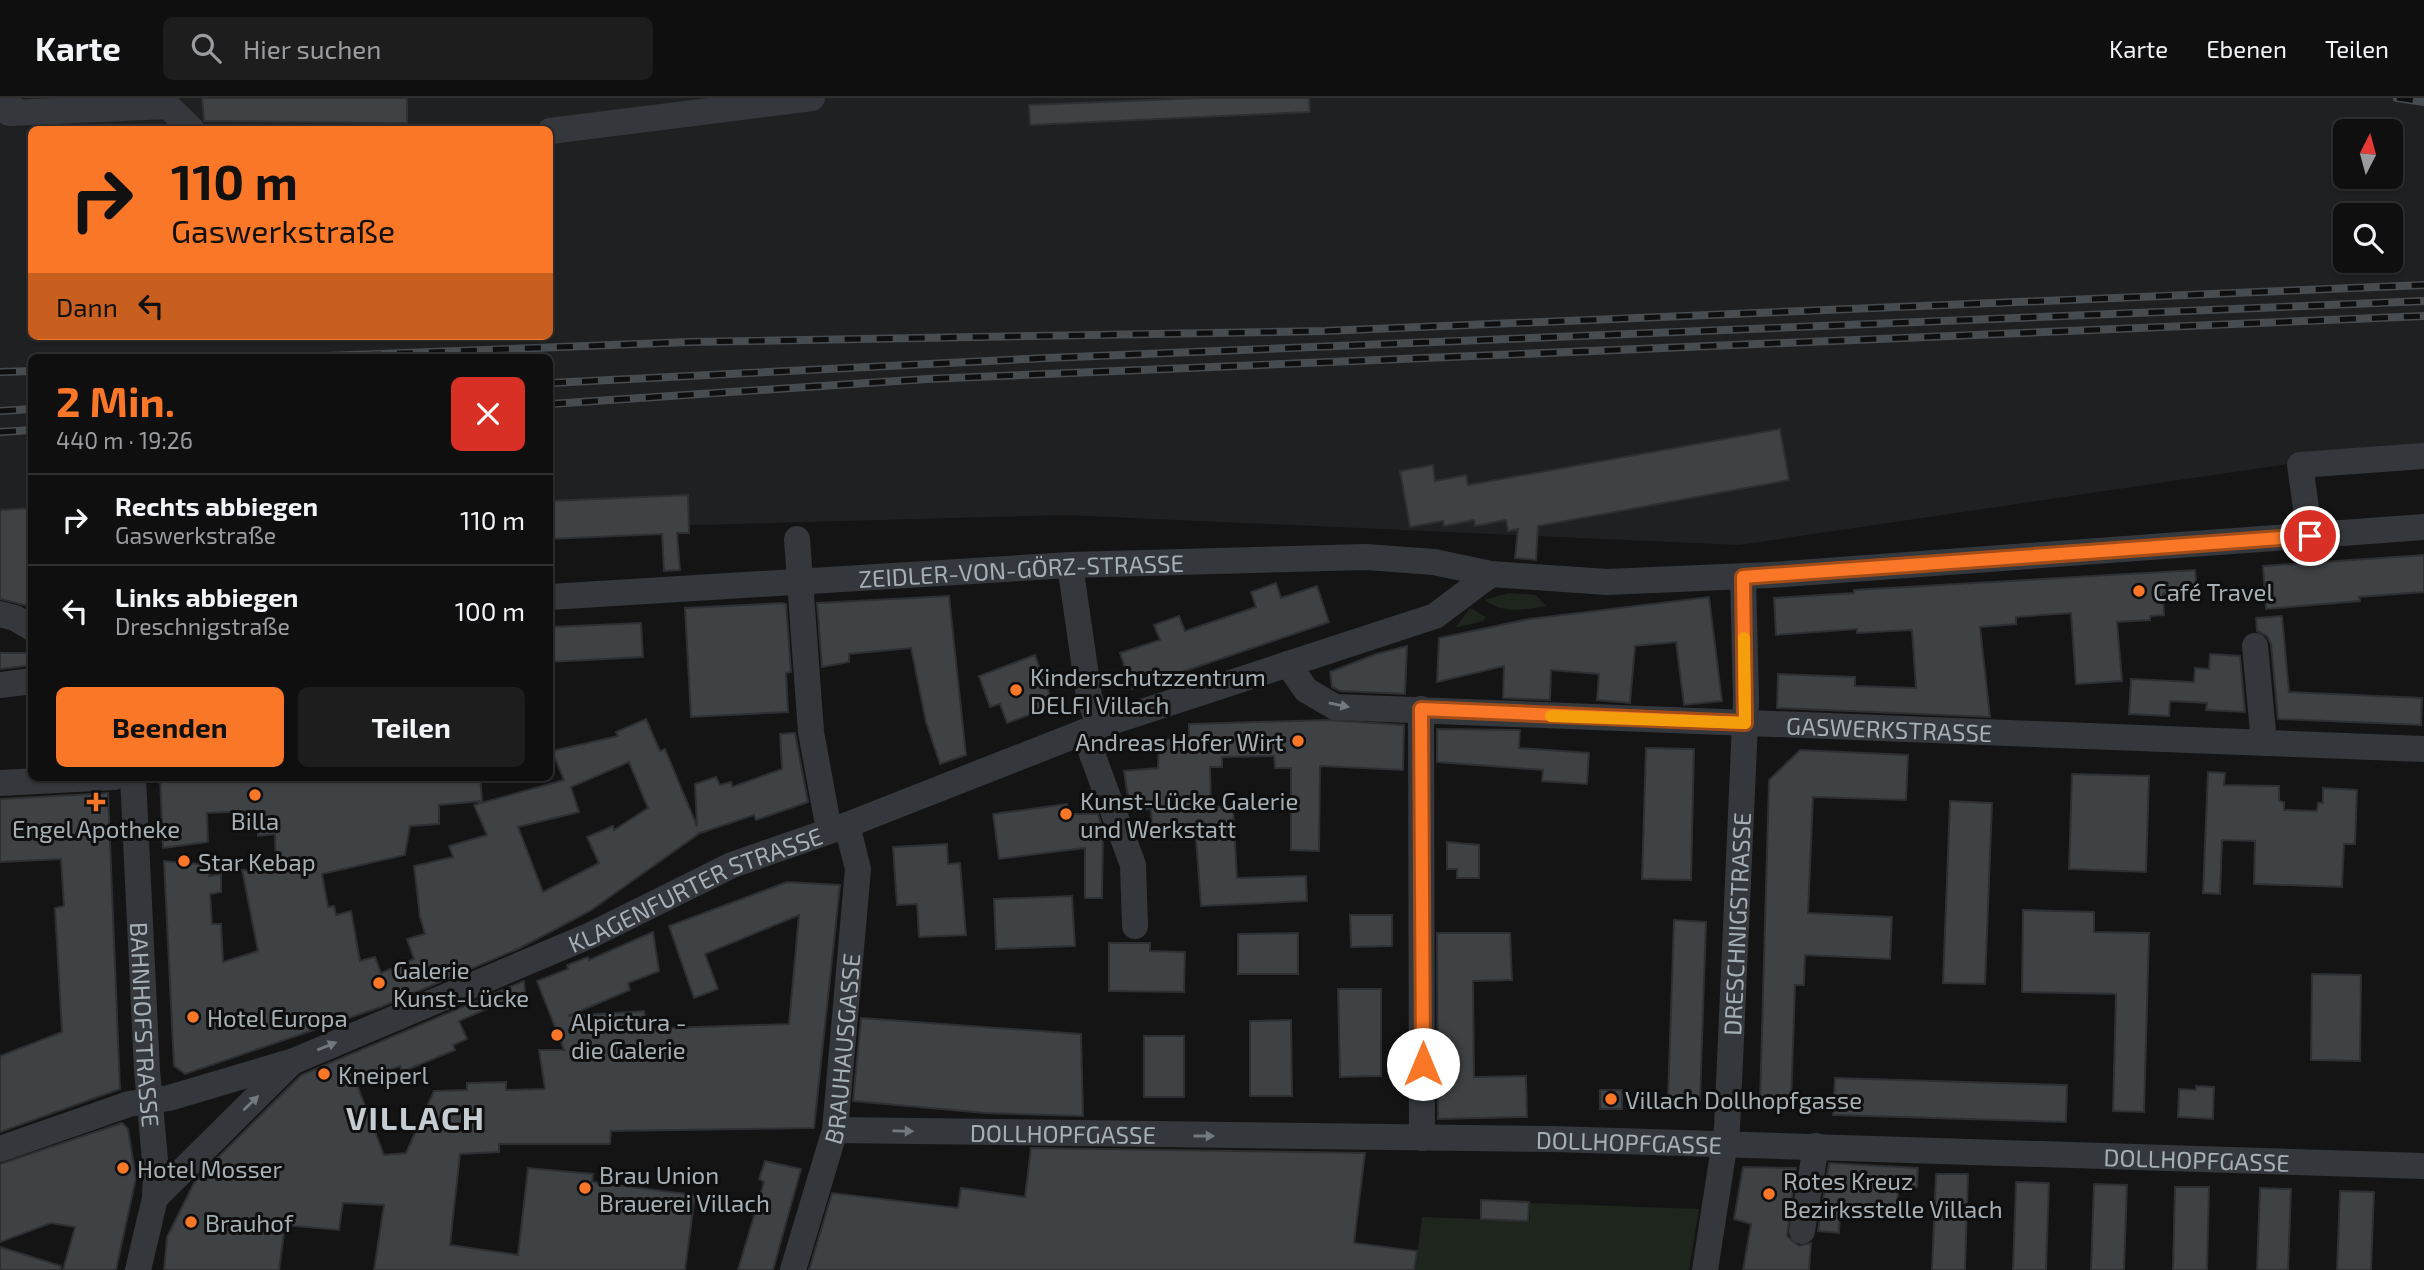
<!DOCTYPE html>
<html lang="de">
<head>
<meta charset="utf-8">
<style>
	:root { --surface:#0f0f10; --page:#1d1d1e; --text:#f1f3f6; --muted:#9b9c9f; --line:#2f2f30; --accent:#fa7727 }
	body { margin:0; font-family:"Exo 2",sans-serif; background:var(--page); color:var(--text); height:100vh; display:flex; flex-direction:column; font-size:26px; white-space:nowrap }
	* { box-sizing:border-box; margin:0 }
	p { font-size:23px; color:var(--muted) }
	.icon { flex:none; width:38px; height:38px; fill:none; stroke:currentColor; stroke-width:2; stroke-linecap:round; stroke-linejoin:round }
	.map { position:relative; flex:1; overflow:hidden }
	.sheet { position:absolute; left:28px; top:256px; width:525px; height:427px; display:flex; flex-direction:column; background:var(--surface); border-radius:10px; box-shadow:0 2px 5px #0004,0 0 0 2px var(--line) }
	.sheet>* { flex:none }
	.hud { position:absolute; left:28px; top:28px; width:525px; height:214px; border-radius:10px; box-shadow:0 2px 5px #0004,0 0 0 2px var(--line); background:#fa7727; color:#111; overflow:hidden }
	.needle { width:46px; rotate:6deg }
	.fabs { position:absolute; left:2333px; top:21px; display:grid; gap:14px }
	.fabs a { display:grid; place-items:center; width:70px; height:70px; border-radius:10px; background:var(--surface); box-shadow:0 2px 5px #0004,0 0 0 2px var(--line); font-size:35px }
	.pin { position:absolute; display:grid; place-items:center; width:60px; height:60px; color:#fff; margin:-30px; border:4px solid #fff; border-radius:50%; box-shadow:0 2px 7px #0007 }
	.me { position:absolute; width:77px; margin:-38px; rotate:0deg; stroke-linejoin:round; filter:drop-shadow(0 0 5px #0008) }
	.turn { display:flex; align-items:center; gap:24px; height:147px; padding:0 28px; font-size:32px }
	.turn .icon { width:91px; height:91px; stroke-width:2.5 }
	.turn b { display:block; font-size:49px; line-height:60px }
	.then { display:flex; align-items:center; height:66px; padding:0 28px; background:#0003; gap:14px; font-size:26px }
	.round { display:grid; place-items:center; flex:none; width:74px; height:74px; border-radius:10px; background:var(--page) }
	.summary { display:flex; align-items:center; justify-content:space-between; height:119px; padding:0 28px }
	h1 { font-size:42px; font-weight:700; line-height:52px; color:var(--accent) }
	.action { display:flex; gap:14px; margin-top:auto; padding:14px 28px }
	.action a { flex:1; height:80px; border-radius:10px; background:var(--accent); color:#111; font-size:28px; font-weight:700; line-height:80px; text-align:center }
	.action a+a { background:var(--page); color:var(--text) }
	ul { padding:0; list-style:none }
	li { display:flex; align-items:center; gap:21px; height:91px; padding:0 28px; border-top:2px solid var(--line) }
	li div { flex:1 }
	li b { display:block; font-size:26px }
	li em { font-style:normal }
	header { display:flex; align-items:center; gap:42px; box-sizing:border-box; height:98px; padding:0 35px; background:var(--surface); border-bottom:2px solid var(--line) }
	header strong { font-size:33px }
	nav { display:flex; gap:38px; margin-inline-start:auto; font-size:24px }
	.search { width:490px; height:63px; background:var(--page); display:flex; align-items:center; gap:18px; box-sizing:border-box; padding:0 24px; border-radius:10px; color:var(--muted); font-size:26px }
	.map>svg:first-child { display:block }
	.built { fill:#1f2022; fill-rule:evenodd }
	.green { fill:#1e251d }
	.building { fill:#3f4245; stroke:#2d2f32; stroke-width:2; fill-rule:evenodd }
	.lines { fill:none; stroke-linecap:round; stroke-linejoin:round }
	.minor { stroke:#34373b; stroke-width:26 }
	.rail-casing { stroke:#474c50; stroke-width:8 }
	.rail { stroke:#0f0f10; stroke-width:5; stroke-dasharray:16; stroke-linecap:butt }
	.oneway { fill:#72797f }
	.route-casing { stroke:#a24d19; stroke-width:18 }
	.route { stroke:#fa7727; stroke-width:12 }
	.slow { stroke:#f59e0b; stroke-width:12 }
	.poi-dot { fill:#fa7727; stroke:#0f0f10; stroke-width:2.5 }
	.labels { text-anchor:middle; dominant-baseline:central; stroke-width:6; stroke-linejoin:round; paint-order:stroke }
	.street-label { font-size:24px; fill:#a5afb6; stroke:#0f0f10 }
	.poi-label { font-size:24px; fill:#a5afb6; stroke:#0f0f10; text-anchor:start }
	.district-label { font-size:32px; font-weight:bold; letter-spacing:2px; fill:#c6cdd2; stroke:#0f0f10 }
</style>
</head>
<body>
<header>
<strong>Karte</strong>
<div class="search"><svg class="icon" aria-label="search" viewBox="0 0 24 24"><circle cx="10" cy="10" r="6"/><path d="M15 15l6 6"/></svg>Hier suchen</div>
<nav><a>Karte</a><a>Ebenen</a><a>Teilen</a></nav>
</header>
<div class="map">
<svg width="2424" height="1172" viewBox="0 0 2424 1172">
	<rect width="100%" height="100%" fill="#141415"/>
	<path class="built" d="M0,0H2424V346L1739,447L1066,417L550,431V259H32L31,445L0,446ZM32,32H550V238H32ZM2345,33H2390V79H2345ZM2345,117H2390V163H2345Z"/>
	<g class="green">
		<path d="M1509,495L1536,497L1546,508C1521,512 1506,516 1484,502Z"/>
		<polygon points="1470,510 1486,519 1483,523 1455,530"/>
		<polygon points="1530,1105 1699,1111 1689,1172 1415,1172 1422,1119 1530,1123"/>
	</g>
	<g class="building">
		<polygon points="202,0 407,0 407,25 204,23"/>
		<polygon points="1200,0 1309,0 1310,14 1030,27 1029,7"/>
		<polygon points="1780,331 1789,382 1538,428 1536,462 1515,460 1518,431 1508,433 1506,422 1475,428 1474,422 1444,428 1443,423 1410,429 1400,373 1433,367 1435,383 1466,377 1468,387"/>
		<polygon points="688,397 689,435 677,435 680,472 664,473 662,436 550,441 550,403"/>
		<polygon points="32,410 32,506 24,507 0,501 0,412"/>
		<polygon points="2424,457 2424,494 2359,499 2360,503 2266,511 2263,468"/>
		<polygon points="2195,472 2197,494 2163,496 2164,517 2150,518 2150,522 2117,524 2122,583 2076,586 2071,515 2016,519 2016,526 1980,529 1990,619 1777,610 1778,576 1855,579 1855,588 1916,590 1912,532 1857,535 1857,531 1776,537 1774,500 1854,495 1854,492"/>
		<polygon points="1276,485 1281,500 1317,488 1329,524 1132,591 1120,555 1160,542 1154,527 1179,518 1185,533 1256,509 1251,494"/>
		<polygon points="949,498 966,657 940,666 926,624 911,550 849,556 849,564 822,569 817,505"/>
		<polygon points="1709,499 1722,603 1684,607 1676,544 1635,548 1630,605 1597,602 1599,576 1551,572 1550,602 1503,600 1504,568 1437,584 1439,540 1529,521"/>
		<polygon points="782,505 786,506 791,574 786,575 788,614 691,619 685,510"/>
		<polygon points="2282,518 2289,594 2422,600 2421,627 2278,621 2271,546 2267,538 2257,533 2256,520"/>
		<polygon points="641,525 643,559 550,564 550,529"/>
		<polygon points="1407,548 1405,596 1340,593 1332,589 1330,574 1376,556"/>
		<polygon points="0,555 32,555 32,567 0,571"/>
		<polygon points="2210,556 2240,558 2245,614 2206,612 2207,605 2170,603 2169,618 2129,616 2131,581 2194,584 2195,570 2209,571"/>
		<polygon points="1035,557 1054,608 1007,625 1000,606 990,609 979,578"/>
		<path d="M646,621L660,653L665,651L697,728L695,686L716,679L720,687L731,684L732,689L782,671L780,636L795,635L808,704L756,722L754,717L700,735L590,813L520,850L381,909L185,976L174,968L164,763L209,767V778L221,776V794L210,796L212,826H221L223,864L258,853L242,772L276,773L275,736L258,738V713L207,715L208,744L163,750L160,679H480L482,703L439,707V726L410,728L405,757L322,776L328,809L334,808L336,817L351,813L360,863L375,859L381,875L414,861L407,841L425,836L420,819L414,768L453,759L449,748L487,737L474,707L564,682L552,653L618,638L616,634ZM629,664L648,710L614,732L613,728L587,739L599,765L543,794L518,729L579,714L571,689Z"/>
		<polygon points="1327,622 1404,627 1403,672 1320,668 1319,753 1291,752 1291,670 1275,670 1274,658 1222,659 1222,669 1210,669 1211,709 1233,709 1237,780 1306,778 1307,803 1201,808 1195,727 1152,731 1151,711 1130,713 1124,673 1158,670 1159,641 1189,642 1189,626"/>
		<polygon points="1437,631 1520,632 1519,650 1589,655 1587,686 1542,683 1543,672 1437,664"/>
		<polygon points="1646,650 1694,651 1691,782 1642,781"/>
		<polygon points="1800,652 1908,657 1906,702 1813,699 1808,815 1892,819 1890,861 1805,857 1804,887 1795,887 1791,1006 1760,1004 1769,682"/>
		<polygon points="2208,674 2225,675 2224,687 2279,688 2279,703 2284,704 2284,712 2317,713 2318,705 2323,705 2323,690 2357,692 2355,746 2344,746 2342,789 2254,786 2255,743 2222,742 2220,796 2203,795"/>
		<polygon points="2072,676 2149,678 2146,774 2069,771"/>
		<polygon points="108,695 120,991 0,1034 0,958 62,934 55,810 64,808 61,761 0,764 0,701"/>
		<polygon points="1950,703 1992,705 1985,886 1943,885"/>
		<polygon points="1067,706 1068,716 1098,716 1103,732 1102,800 1085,800 1085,750 999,761 993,716"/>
		<polygon points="1447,744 1479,747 1479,780 1457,780 1457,771 1447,771"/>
		<polygon points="947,746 948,766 960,765 966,837 919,839 917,806 897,807 893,749"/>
		<polygon points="787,784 840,787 814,1030 611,1033 610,1046 499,1046 499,1054 460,1056 450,1147 518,1157 528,1070 593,1076 592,1084 695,1097 685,1172 374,1172 384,1107 343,1105 339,1132 285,1127 279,1172 164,1172 167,1139 196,1081 301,977 524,883 525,894 459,923 467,941 453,947 455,952 402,974 400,968 356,984 384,1057 406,1055 434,993 467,992 467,985 506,984 506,992 545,991 539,952 564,952 537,883 568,871 567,867 588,859 589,862 653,834 659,873 628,885 630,892 568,918 644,913 645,918 606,932 789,926 799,817 705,856 718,891 694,900 669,828"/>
		<polygon points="1072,798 1075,848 996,851 994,801"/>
		<polygon points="2023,812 2094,814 2094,834 2149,835 2144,1014 2113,1013 2116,896 2022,894"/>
		<polygon points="1350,817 1392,817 1392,848 1351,849"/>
		<polygon points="1674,822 1706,824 1700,1002 1668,1001"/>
		<polygon points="1298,835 1298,876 1238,876 1238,836"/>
		<polygon points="1437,835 1510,835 1512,882 1473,883 1474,979 1526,978 1527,1019 1438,1021"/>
		<polygon points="1109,845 1150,845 1150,853 1185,854 1184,894 1109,893"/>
		<polygon points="2312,876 2361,877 2360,963 2311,962"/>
		<polygon points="1338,891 1381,891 1381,978 1340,979"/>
		<polygon points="861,920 1081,936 1083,1018 985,1015 853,1003"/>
		<polygon points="1291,922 1292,998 1250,998 1250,923"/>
		<rect x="1144" y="938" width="40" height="61"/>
		<polygon points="1835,980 2067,987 2066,1024 1833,1017"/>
		<polygon points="2196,988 2214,989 2213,1021 2178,1019 2179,991 2196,992"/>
		<rect x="1600" y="992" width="22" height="19"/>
		<polygon points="122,1025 128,1031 136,1080 116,1172 63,1172 75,1129 51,1125 0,1144 0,1066"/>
		<polygon points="1031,1050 1365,1055 1354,1145 1417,1153 1414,1172 809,1172 832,1095 958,1110 961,1090 1025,1099"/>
		<polygon points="765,1063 801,1071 773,1172 738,1172 764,1084 759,1081"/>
		<polygon points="1829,1065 1918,1070 1917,1089 1898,1089 1897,1112 1840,1109 1839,1135 1818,1133"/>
		<polygon points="1743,1069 1796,1070 1787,1138 1799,1148 1811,1145 1809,1172 1743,1172 1751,1126 1734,1121"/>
		<polygon points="1936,1076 1968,1076 1965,1172 1932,1172"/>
		<polygon points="2016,1084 2049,1085 2046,1172 2013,1172"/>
		<polygon points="2094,1086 2127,1087 2124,1172 2091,1172"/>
		<polygon points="2175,1089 2209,1089 2207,1172 2173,1172"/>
		<polygon points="2260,1090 2291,1091 2288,1172 2257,1172"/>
		<polygon points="2340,1093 2374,1094 2371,1172 2337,1172"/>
		<polygon points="1481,1102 1529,1104 1528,1123 1481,1121"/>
		<polygon points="0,1149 61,1168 60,1172 0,1172"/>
	</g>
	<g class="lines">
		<g class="minor">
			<polyline points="8,0 9,15 168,8 192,32"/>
			<polyline points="550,33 812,0"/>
			<polyline points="2310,438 2300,367 2424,358"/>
			<polyline points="797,441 811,634 829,732"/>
			<polyline points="1070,467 1089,598 1099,628"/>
			<path id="s1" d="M550,499L1070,467L1366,459L1434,464L1491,476L1607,484L1770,477L2424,429"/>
			<polyline points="0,516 15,520 32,530"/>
			<polyline points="2255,548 2264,645"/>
			<path id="s2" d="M1288,566L1306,592L1335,609L2424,651"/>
			<polyline points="0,587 32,583"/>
			<polyline points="1421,611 1422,1040"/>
			<polyline points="1084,634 1133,767 1135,828"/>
			<path id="s3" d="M133,679L147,972L156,1074L155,1100L138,1172"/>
			<polyline points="0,685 114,679"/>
			<path id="s4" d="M835,1032L1553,1041L2424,1068"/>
			<path id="s5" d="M0,1051L129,1006L169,1000L294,963L591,837L732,767L847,727L1099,628L1435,518L1491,476"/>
			<polyline points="155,1100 290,966"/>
			<polyline points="1802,1133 1816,1048"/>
			<path id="s6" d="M793,1172L835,1032L858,771L847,727"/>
			<path id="s7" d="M1705,1172L1727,1030L1746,603L1743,479"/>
		</g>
		<g class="rail-casing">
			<g id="rail">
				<polyline points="2397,0 2424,4"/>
				<polyline points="301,259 689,244 1325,233 2424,187"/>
				<polyline points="0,274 32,273"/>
				<polyline points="550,285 1047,260 2424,203"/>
				<polyline points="550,306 927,281 2424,218"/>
				<polyline points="0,313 32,311"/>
				<polyline points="0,334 32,332"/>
			</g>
		</g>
		<use href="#rail" class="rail"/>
	</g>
	<defs><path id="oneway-solid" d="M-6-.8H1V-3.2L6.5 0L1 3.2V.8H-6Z" transform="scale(1.75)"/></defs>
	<g class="oneway">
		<use href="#oneway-solid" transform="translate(1339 607) rotate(12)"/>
		<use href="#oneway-solid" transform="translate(327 948) rotate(-22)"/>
		<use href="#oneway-solid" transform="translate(251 1005) rotate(-44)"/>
		<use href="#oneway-solid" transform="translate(903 1033) rotate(1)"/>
		<use href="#oneway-solid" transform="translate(1204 1038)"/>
	</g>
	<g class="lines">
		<g class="route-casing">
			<polyline id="route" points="1423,966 1421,611 1745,625 1743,479 2310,438"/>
		</g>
		<use href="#route" class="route"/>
		<polyline class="slow" points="1551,618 1745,625 1744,540"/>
	</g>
	<g class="poi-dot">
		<circle cx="2139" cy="493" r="7"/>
		<circle cx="1016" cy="592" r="7"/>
		<circle cx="1298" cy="643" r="7"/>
		<circle cx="255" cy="697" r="7"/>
		<path d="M92.5 693.5h7v7h7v7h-7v7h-7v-7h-7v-7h7z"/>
		<circle cx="1066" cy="716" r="7"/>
		<circle cx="184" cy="763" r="7"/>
		<circle cx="379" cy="885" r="7"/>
		<circle cx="193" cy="919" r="7"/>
		<circle cx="557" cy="937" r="7"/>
		<circle cx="324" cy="976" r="7"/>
		<circle cx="1611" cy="1001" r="7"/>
		<circle cx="123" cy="1070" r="7"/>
		<circle cx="585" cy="1090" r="7"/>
		<circle cx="1769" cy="1096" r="7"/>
		<circle cx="191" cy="1124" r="7"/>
	</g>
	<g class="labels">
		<g class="street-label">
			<text stroke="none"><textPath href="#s1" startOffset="472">ZEIDLER-VON-GÖRZ-STRASSE</textPath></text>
			<text stroke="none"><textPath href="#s2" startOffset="620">GASWERKSTRASSE</textPath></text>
			<text stroke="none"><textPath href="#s5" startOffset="744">KLAGENFURTER STRASSE</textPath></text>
			<text stroke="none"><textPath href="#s7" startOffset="348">DRESCHNIGSTRASSE</textPath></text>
			<text stroke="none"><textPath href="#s3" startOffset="248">BAHNHOFSTRASSE</textPath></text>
			<text stroke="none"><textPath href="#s6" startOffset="228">BRAUHAUSGASSE</textPath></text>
			<text stroke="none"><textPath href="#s4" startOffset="228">DOLLHOPFGASSE</textPath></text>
			<text stroke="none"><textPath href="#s4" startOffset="794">DOLLHOPFGASSE</textPath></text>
			<text stroke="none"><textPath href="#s4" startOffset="1362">DOLLHOPFGASSE</textPath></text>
		</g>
		<g class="poi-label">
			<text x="2153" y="493">Café Travel</text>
			<text x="1030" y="578">Kinderschutzzentrum<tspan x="1030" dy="28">DELFI Villach</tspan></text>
			<text x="1284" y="643" text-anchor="end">Andreas Hofer Wirt</text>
			<text x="1080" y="702">Kunst-Lücke Galerie<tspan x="1080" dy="28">und Werkstatt</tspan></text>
			<text x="255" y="722" text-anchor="middle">Billa</text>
			<text x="96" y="730" text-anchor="middle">Engel Apotheke</text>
			<text x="198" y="763">Star Kebap</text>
			<text x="393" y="871">Galerie<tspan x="393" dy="28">Kunst-Lücke</tspan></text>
			<text x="207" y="919">Hotel Europa</text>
			<text x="571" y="923">Alpictura -<tspan x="571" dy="28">die Galerie</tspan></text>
			<text x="338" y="976">Kneiperl</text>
			<text x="1625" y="1001">Villach Dollhopfgasse</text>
			<text x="137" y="1070">Hotel Mosser</text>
			<text x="599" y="1076">Brau Union<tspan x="599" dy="28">Brauerei Villach</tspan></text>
			<text x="1783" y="1082">Rotes Kreuz<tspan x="1783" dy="28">Bezirksstelle Villach</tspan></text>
			<text x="205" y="1124">Brauhof</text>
		</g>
		<g class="district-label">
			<text x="416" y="1019">VILLACH</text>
		</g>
	</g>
</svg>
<div class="fabs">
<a><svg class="needle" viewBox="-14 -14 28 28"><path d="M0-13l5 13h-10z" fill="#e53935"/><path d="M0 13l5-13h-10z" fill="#9b9c9f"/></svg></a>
<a><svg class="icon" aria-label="search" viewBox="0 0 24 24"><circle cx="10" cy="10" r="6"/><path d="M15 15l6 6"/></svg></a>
</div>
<div class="pin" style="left:2310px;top:438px;background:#d93025"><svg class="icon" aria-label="arrive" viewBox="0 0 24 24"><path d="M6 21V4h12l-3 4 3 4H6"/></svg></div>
<svg class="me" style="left:1423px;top:966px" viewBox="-20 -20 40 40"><circle r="19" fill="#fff"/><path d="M0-13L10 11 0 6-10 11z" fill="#fa7727"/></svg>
<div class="hud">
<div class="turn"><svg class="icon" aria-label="right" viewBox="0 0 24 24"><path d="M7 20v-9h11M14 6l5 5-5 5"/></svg><div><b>110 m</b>Gaswerkstraße</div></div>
<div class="then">Dann<svg class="icon" aria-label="left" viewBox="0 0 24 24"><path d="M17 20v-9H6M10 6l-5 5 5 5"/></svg></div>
</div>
<section class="sheet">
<div class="summary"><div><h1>2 Min.</h1><p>440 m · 19:26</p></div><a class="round" style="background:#d93025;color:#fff"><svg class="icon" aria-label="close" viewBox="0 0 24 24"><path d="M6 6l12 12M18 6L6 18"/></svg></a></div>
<ul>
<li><svg class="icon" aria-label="right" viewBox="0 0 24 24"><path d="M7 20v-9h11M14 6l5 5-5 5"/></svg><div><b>Rechts abbiegen</b><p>Gaswerkstraße</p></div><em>110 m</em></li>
<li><svg class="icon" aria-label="left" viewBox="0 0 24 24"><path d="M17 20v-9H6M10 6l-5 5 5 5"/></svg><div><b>Links abbiegen</b><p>Dreschnigstraße</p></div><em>100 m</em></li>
</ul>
<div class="action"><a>Beenden</a><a>Teilen</a></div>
</section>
</div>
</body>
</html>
